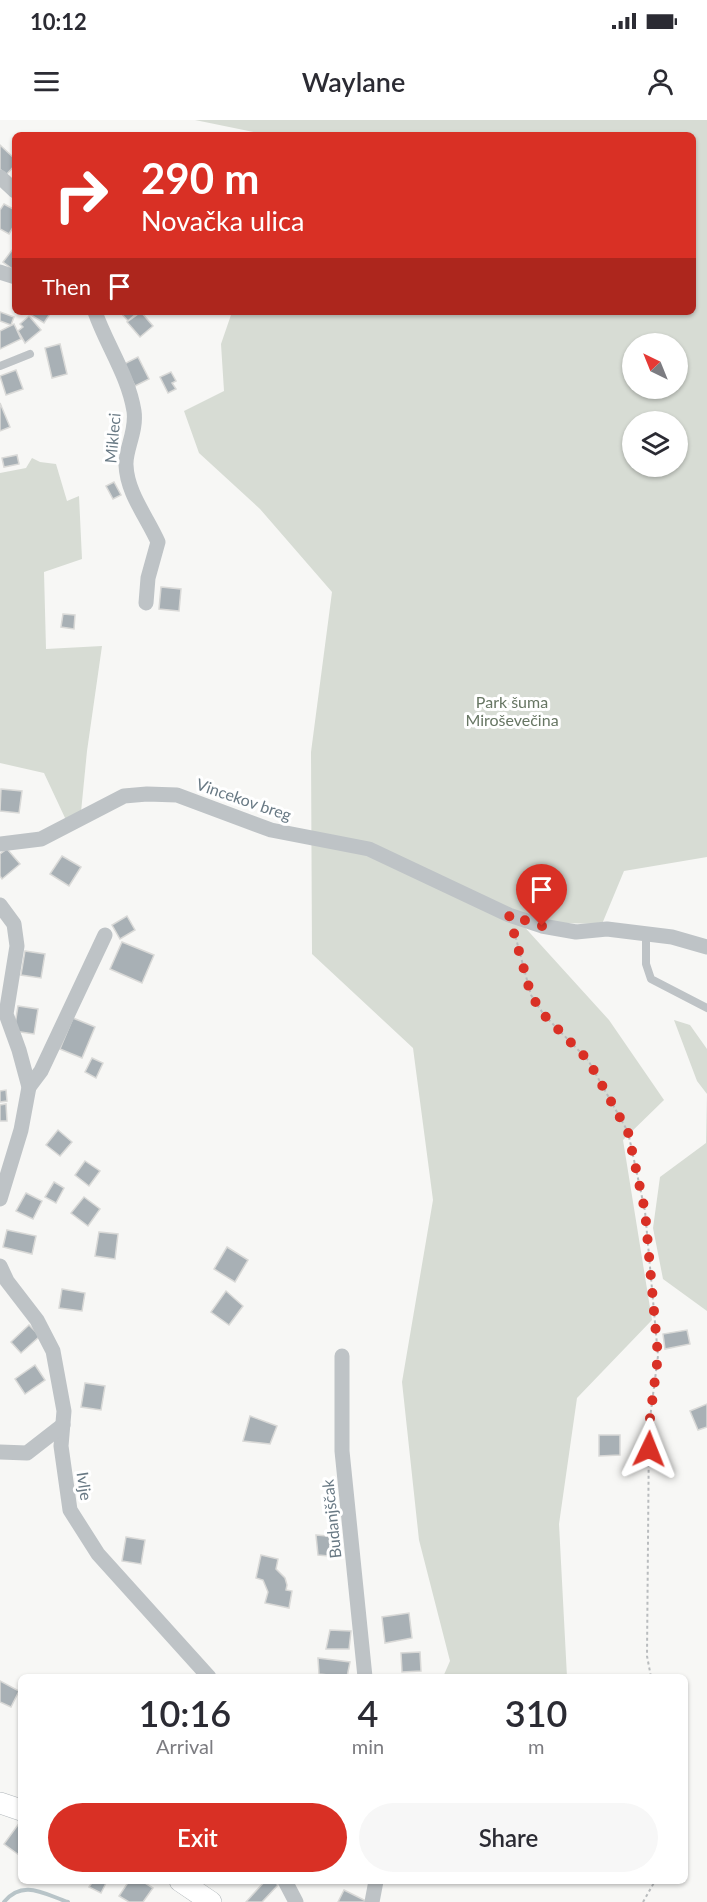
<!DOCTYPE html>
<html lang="en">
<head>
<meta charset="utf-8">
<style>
	:root { --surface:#fff; --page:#f7f7f7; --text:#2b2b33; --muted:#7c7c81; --accent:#d93025 }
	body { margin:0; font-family:Lato,sans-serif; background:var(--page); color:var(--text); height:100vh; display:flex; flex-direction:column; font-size:22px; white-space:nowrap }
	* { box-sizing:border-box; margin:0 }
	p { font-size:20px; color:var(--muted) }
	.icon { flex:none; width:33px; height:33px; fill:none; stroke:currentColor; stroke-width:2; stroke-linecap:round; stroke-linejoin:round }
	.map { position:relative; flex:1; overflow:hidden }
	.side { position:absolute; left:18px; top:1554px; width:670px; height:210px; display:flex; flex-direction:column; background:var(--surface); border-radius:9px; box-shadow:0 2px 4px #0004 }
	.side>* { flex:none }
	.hud { position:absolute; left:12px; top:12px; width:684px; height:183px; border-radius:9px; box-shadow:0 2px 4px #0004; background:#d93025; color:#fff; overflow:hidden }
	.needle { width:39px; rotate:317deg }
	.tools { position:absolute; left:622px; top:213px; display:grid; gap:12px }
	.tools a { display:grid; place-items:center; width:66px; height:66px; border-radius:50%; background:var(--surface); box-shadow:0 2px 4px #0004; font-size:30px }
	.pin { position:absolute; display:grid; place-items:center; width:51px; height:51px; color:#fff; margin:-62px -26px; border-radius:50% 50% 50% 0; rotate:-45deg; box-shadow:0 0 6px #0007 }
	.pin .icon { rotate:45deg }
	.me { position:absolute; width:66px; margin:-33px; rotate:2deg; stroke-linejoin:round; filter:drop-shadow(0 0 4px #0008) }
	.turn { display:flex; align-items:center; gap:21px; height:126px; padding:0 30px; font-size:27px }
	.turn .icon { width:78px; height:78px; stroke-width:2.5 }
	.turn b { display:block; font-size:42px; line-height:51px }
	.then { display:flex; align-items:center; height:57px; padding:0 30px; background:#0003; gap:12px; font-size:22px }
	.eta { display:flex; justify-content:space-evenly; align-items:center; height:102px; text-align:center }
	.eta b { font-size:36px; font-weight:600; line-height:42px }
	.primary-button { display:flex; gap:12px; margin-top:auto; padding:12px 30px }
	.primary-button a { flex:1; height:69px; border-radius:36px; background:var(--accent); color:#fff; font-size:24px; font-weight:600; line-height:69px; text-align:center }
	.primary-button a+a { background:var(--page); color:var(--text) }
	.status { display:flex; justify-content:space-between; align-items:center; height:42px; padding:0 30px; background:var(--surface); direction:ltr }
	.status svg { height:16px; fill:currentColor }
	header { display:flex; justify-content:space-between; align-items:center; height:78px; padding:0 30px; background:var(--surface); font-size:27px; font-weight:600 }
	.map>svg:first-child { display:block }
	.green { fill:#d7dcd4; fill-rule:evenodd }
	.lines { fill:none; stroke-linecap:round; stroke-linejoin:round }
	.stream { stroke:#b8c4c8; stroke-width:4 }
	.building { fill:#a8b0b5; stroke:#d9d9d7; stroke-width:1.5 }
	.secondary-casing { stroke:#b1b7bb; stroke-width:22 }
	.path { stroke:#b9bcbe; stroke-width:2; stroke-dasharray:3 3; stroke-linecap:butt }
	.lane { stroke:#bec3c6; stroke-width:8 }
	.street { stroke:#bec3c6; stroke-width:15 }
	.secondary { stroke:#fff; stroke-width:21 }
	.route { stroke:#d93025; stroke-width:10; stroke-dasharray:0 18 }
	.labels { text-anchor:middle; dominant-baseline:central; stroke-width:6; stroke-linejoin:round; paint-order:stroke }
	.street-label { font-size:16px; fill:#687984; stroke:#fff }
	.park-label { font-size:16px; fill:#677663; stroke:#fff }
</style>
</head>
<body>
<div class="status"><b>10:12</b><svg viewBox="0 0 49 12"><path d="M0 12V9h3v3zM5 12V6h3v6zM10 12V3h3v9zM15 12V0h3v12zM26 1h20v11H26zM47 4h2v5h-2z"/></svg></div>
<header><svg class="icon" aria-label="menu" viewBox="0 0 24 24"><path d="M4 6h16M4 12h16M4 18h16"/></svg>Waylane<svg class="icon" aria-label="person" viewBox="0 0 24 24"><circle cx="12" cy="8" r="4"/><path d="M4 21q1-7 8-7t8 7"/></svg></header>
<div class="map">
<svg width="707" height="1782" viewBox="0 0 707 1782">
	<rect width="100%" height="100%" fill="#f7f7f5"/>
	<g class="green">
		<path d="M195,0H707V737L624,751L602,804L520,802L609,900L664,980L623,1020L652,1200L577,1278L559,1404L567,1557H443L450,1541L419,1420L402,1262L433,1080L413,928L312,834L311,632L332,472L260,389L199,333L184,291L224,271L221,224L232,192H693V15H268ZM633,224H678V268H633ZM633,302H678V346H633Z"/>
		<polygon points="32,338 40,342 56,344 67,381 79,376 82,439 44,452 46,529 102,526 87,631 81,692 66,700 44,653 0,643 0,353 26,348"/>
		<polygon points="674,900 690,905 707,929 707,1191 663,1159 653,1108 660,1057 706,1023 707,974 697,961"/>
	</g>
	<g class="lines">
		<path class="stream" d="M4,1782C23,1759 44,1774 68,1782"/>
	</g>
	<g class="building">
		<polygon points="0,25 15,39 15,45 6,55 0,49"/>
		<polygon points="4,84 15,90 15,104 9,114 0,109 0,90"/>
		<polygon points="13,129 15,130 15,151 3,142"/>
		<polygon points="0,192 14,197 11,205 0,201"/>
		<polygon points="26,192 51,192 44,203"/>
		<polygon points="120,192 138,192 128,201"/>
		<polygon points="141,192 153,206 140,217 127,202"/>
		<polygon points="29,196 41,210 25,223 18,211 23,207 20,204"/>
		<polygon points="14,204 21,219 0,229 0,211"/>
		<polygon points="60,224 67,254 52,258 45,228"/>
		<polygon points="138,237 149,259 135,266 124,244"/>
		<polygon points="16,250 23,269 6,275 0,256"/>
		<polygon points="171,252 176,261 172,263 176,269 168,273 160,257"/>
		<polygon points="0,283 10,307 0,311"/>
		<polygon points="17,335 19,344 4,347 2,338"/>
		<polygon points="114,362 121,375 113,379 106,366"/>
		<polygon points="161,467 181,469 179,491 159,489"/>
		<polygon points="63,494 75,495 74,509 61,507"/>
		<polygon points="1,669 22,671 19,693 0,691"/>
		<polygon points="7,729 20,744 2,759 0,756 0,734"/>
		<polygon points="62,736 81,747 69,766 50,754"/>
		<polygon points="127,796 135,810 120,819 112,805"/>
		<polygon points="122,822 154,835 142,863 110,849"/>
		<polygon points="25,831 45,834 41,858 21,855"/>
		<polygon points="18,886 38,889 34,914 14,911"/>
		<polygon points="73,898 95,907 82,938 60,929"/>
		<polygon points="92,938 103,943 96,958 85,952"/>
		<polygon points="6,970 7,981 0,982 0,971"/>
		<polygon points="6,984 7,1001 0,1001 0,985"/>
		<polygon points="58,1010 72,1022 60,1036 46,1025"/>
		<polygon points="85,1041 100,1051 89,1066 75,1055"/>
		<polygon points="54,1062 64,1068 56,1083 45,1077"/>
		<polygon points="26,1073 42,1081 33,1099 16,1091"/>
		<polygon points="84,1077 100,1089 88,1106 71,1093"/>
		<polygon points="7,1110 36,1116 32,1134 3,1127"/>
		<polygon points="99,1112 118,1114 115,1139 95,1136"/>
		<polygon points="227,1127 248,1140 235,1162 214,1149"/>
		<polygon points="62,1169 85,1173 82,1191 59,1188"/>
		<polygon points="226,1171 243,1186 229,1205 211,1192"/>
		<polygon points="29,1205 40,1216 21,1233 11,1222"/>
		<polygon points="687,1210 690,1224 665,1229 663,1214"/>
		<polygon points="35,1245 45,1260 25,1274 15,1259"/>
		<polygon points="85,1263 105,1266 101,1290 81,1287"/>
		<polygon points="707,1284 707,1307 698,1310 690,1291"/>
		<polygon points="250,1296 277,1306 270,1324 243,1321"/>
		<polygon points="599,1315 620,1315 620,1335 599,1336"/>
		<polygon points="316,1415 339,1417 341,1437 318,1435"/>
		<polygon points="126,1417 145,1420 141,1444 122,1441"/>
		<polygon points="261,1435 278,1439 276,1449 285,1458 287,1465 286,1470 292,1471 289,1488 265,1483 268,1472 263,1460 256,1458"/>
		<polygon points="409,1493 412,1518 385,1523 382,1497"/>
		<polygon points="330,1510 351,1511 349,1529 326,1529"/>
		<polygon points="420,1532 421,1551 402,1552 401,1533"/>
		<polygon points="318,1538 350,1542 347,1557 319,1554"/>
		<polygon points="0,1561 19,1571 11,1587 0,1582"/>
		<polygon points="20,1702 21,1732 19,1735 4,1724"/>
		<polygon points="93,1761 107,1761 101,1773 89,1767"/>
		<polygon points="129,1761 142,1761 153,1768 143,1782 129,1782 119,1776"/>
		<polygon points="265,1761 274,1761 278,1765 262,1782 246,1782"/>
		<polygon points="344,1770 366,1781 365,1782 338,1782"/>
	</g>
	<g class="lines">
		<g class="secondary-casing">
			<g id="secondary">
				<polyline points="0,1683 21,1690"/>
				<polyline points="180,1761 211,1782"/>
			</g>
		</g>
		<g class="path">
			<polyline points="514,811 531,875 544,895 588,940 628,1012 645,1091 658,1236 649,1306 647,1536 651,1557"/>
			<polyline points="643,1782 655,1761"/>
		</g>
		<g class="lane">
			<polyline points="0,246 30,234"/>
			<polyline points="646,814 646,844 651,859 707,888"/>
		</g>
		<g class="street">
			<polyline points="0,57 15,71"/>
			<polyline points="0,152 15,157"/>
			<path d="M95,192C107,226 128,255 134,291C137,311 125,330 126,345C127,373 147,397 158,422L148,458L146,483"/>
			<polyline points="0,724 41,719 124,676 147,674 177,675 271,710 369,729 509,795 542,806 576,812 607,809 672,817 707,827"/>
			<polyline points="0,785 14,804 17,826 6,894 19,930 29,967 21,1010 0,1079"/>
			<polyline points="29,967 41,951 105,815"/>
			<polyline points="0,1146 7,1161 37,1200 53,1231 64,1291 61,1326 70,1390 98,1434 209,1557"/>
			<polyline points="342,1236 342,1331 365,1557"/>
			<polyline points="0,1332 27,1333 63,1305"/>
			<polyline points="285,1761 296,1782"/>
			<polyline points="372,1782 376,1761"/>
		</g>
		<use href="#secondary" class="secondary"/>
	</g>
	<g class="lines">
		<polyline class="route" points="542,806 509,795 531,875 544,895 588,940 628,1012 645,1091 658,1236 649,1306 649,1329"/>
	</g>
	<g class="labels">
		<g class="street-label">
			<text transform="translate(112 318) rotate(-85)">Mikleci</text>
			<text transform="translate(244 679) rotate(19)">Vincekov breg</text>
			<text transform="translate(85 1366) rotate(82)">Ivlje</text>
			<text transform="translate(331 1399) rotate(-96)">Budanjščak</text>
		</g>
		<g class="park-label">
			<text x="512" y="581">Park šuma<tspan x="512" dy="18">Miroševečina</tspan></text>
		</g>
	</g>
</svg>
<div class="tools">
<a><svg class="needle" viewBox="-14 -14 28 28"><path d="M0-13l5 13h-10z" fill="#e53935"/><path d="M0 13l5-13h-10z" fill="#7c7c81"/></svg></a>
<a><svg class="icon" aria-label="layers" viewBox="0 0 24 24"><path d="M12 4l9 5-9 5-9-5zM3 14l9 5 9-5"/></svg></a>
</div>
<div class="pin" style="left:542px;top:806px;background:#d93025"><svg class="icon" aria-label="arrive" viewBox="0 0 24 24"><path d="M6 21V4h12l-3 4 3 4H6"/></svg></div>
<svg class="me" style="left:649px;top:1329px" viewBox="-20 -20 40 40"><path d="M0-17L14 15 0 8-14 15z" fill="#d93025" stroke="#fff" stroke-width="4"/></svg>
<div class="hud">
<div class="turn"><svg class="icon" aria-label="right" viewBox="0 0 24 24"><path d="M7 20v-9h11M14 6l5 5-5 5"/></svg><div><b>290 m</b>Novačka ulica</div></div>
<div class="then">Then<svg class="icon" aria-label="arrive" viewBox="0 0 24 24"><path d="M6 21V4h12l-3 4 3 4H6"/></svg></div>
</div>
<section class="side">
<div class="eta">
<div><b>10:16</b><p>Arrival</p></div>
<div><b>4</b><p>min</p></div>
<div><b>310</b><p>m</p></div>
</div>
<div class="primary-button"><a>Exit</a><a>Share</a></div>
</section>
</div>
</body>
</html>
